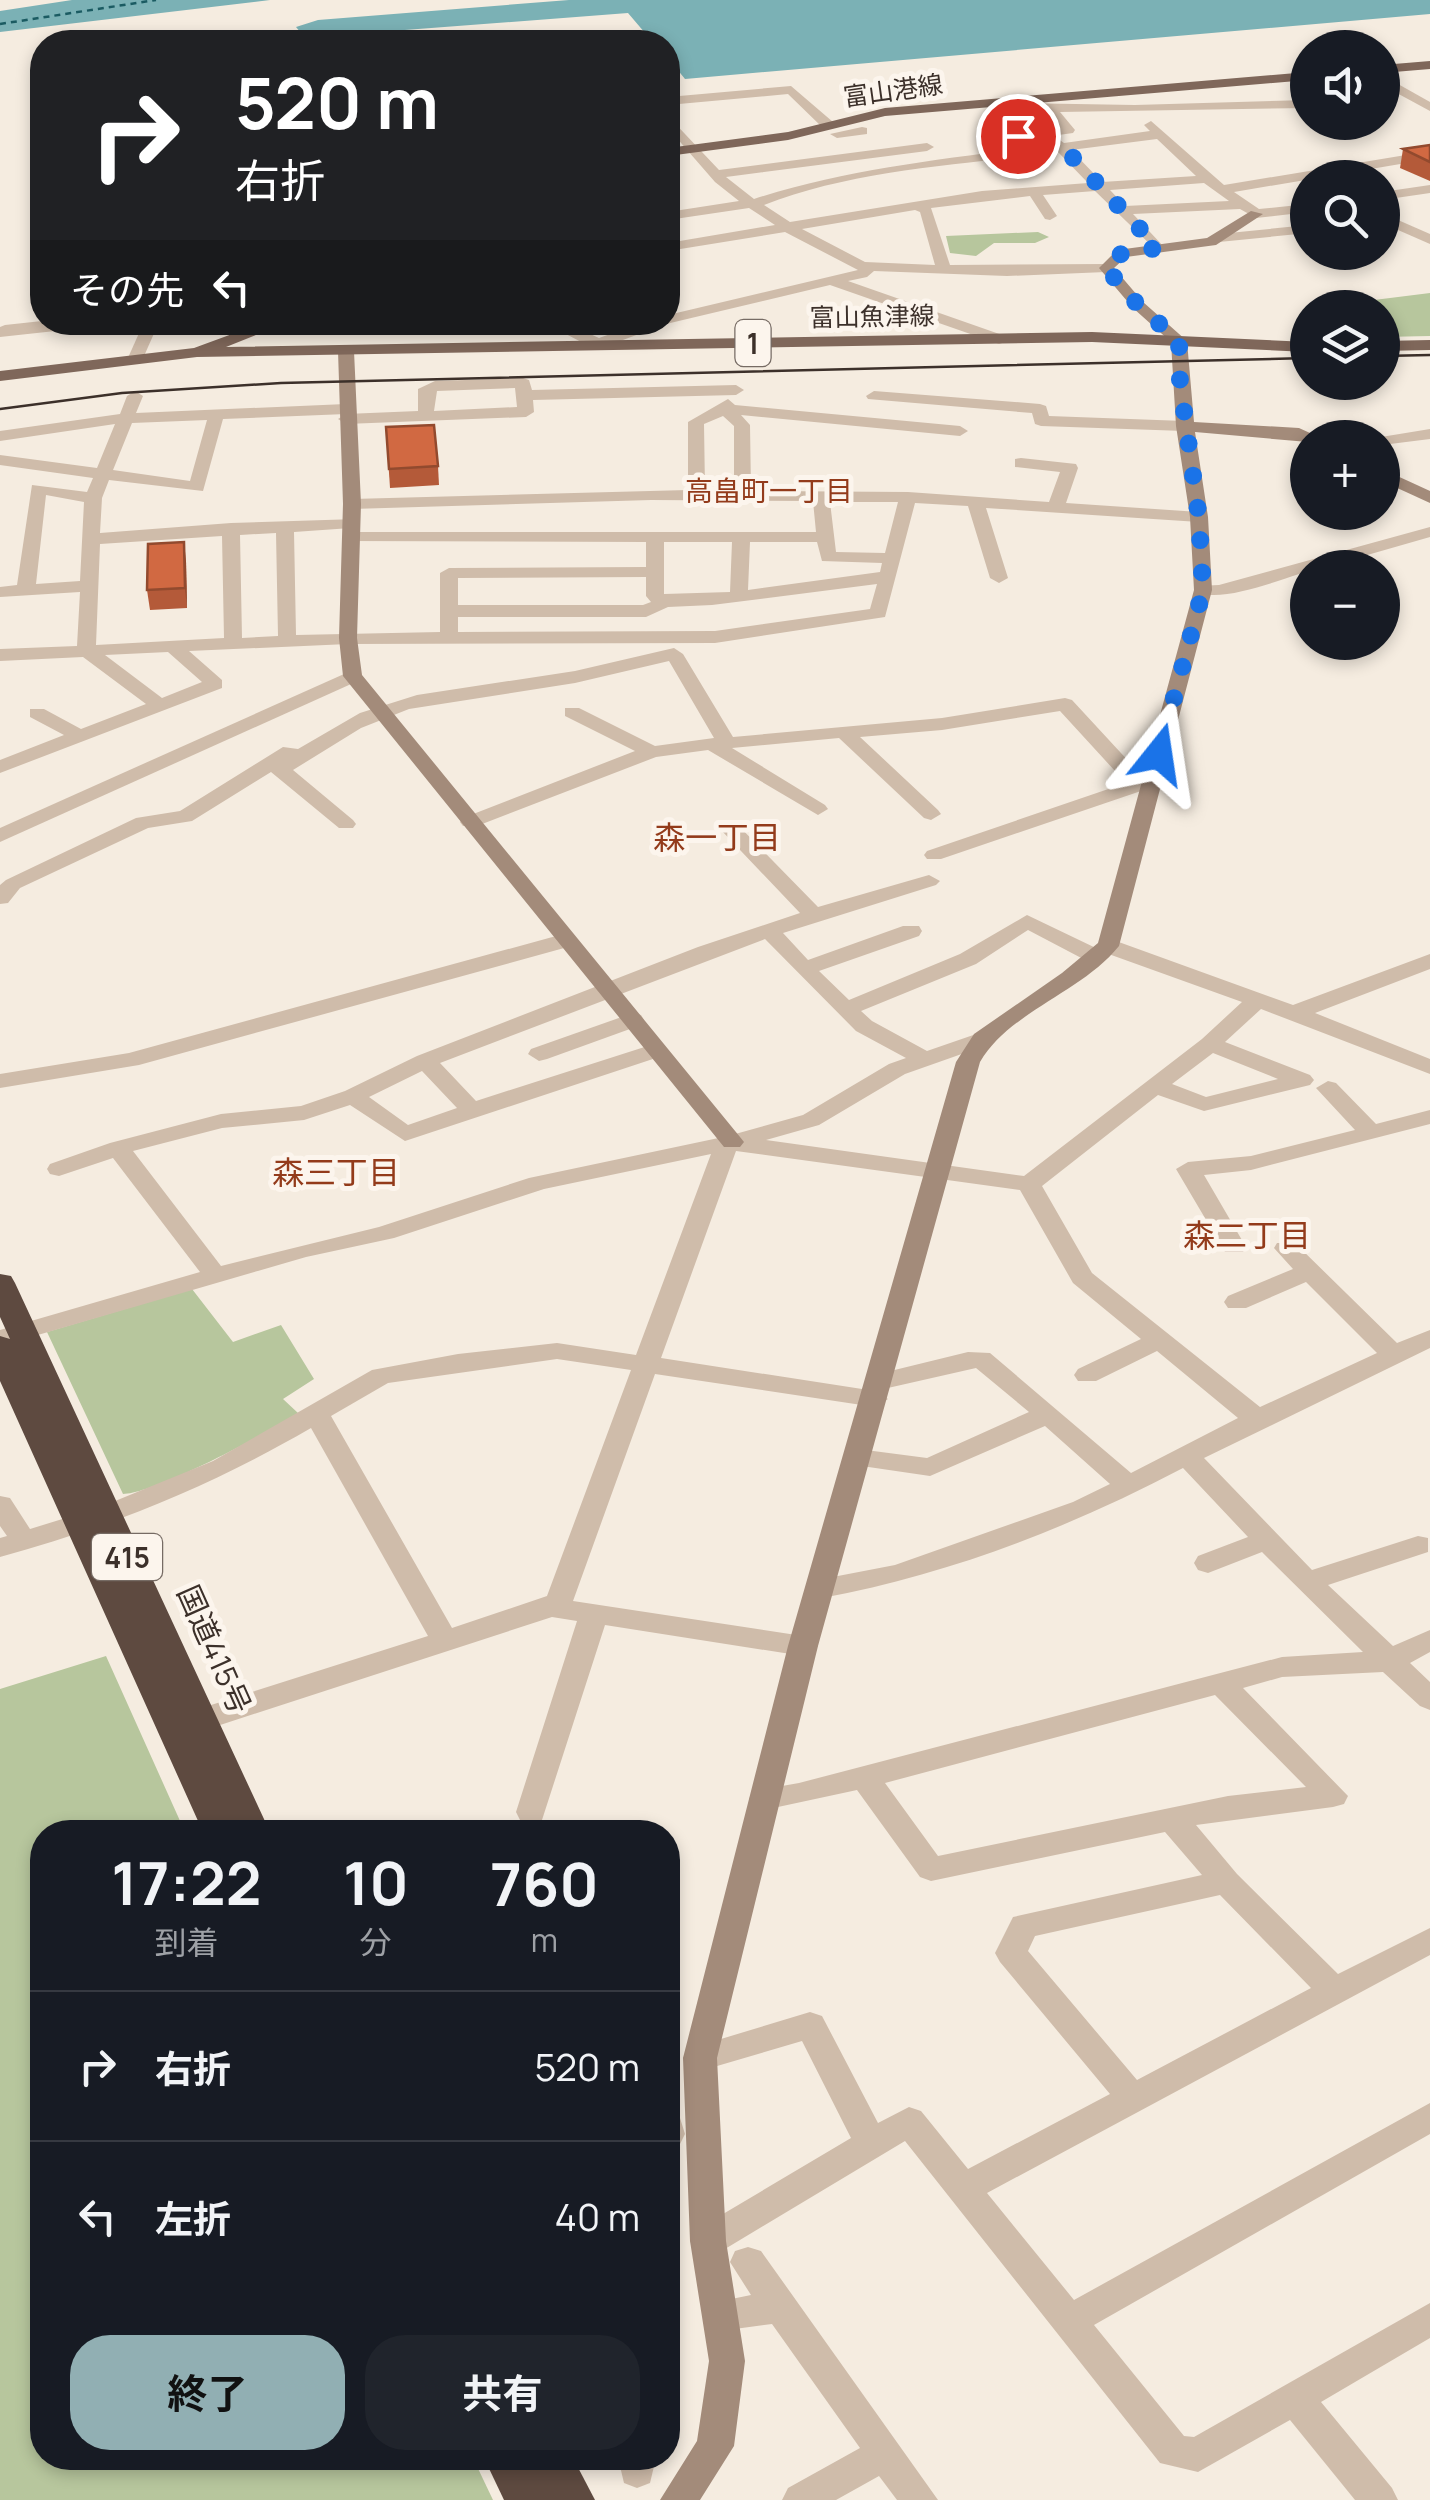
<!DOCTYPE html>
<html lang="ja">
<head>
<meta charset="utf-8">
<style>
	:root { --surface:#171b24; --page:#20242c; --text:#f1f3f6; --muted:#9ea1a6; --line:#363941; --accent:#91afb3 }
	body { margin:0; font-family:Manrope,"Noto Sans JP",sans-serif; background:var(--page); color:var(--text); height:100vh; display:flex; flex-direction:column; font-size:38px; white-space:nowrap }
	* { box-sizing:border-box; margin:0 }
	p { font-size:32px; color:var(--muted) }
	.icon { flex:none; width:55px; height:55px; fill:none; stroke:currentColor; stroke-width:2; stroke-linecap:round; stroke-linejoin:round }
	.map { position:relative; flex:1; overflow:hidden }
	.details { position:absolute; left:30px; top:1820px; width:650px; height:650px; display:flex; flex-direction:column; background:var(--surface); border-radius:40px; box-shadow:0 5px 15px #0003 }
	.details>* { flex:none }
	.banner { position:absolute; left:30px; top:30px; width:650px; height:305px; border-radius:40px; box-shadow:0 5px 15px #0003; background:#202124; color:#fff; overflow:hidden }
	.controls { position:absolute; left:1290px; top:30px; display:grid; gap:20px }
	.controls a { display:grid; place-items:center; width:110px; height:110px; border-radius:50%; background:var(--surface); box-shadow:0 5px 15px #0003; font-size:50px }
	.pin { position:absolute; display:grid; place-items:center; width:85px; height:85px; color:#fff; margin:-42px; border:5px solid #fff; border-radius:50%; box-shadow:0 2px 10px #0007 }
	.me { position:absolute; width:110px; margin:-55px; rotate:15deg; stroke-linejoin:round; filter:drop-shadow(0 0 8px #0008) }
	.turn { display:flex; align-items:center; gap:35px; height:210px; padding:0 40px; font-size:45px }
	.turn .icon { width:130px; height:130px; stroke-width:2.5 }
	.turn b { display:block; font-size:70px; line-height:85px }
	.then { display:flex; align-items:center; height:95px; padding:0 40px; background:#0003; gap:20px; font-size:38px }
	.eta { display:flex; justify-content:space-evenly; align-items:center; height:170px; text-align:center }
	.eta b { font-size:60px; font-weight:700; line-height:70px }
	.primary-button { display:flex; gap:20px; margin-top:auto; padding:20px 40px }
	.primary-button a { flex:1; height:115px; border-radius:40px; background:var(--accent); color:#111; font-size:40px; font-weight:700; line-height:115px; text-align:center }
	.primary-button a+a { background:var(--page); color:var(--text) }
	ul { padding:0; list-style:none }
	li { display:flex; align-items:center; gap:30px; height:150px; padding:0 40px; border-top:2px solid var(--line) }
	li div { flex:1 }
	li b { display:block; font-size:38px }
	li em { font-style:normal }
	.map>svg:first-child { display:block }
	.green { fill:#b7c69d }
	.water { fill:#7bb1b5 }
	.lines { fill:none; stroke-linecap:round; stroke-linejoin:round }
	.ferry { stroke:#1b5b62; stroke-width:2.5; stroke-dasharray:6 5; stroke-linecap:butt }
	.street { fill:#cfbcaa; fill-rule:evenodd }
	.secondary { fill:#a38b7a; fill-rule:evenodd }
	.primary { fill:#7f675a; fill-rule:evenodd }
	.highway { fill:#5e4a40; fill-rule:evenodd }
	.tram { stroke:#3c302a; stroke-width:2.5 }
	.wall { fill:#b45a39 }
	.shaded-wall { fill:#924a2e }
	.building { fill:#d16942; stroke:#924a2e; stroke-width:2.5 }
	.route { stroke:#1a73e8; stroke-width:18; stroke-dasharray:0 32.4 }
	.labels { text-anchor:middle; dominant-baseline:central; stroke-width:10; stroke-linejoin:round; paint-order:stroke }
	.far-street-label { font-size:25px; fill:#3c302a; stroke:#fcf5ed }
	.shield { fill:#fcf5ed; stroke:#766b64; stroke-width:2.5 }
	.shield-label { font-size:28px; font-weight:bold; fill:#3c302a }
	.far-neighbourhood-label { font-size:28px; fill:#933b1b; stroke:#fcf5ed }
	.street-label { font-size:30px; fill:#3c302a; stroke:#fcf5ed }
	.neighbourhood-label { font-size:32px; fill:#933b1b; stroke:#fcf5ed }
</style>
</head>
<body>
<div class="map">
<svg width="1430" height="2500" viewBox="0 0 1430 2500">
	<rect width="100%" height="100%" fill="#f5ece0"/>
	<g class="green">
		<polygon points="1038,232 1049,237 1035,243 994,243 976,256 950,253 946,236"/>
		<polygon points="1430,293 1430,336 1383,337 1382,308 1318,307"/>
		<path d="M192,1289L233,1342L281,1325L314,1379L283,1399L298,1413C269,1433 154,1494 123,1494L47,1332Z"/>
		<polygon points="106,1656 185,1832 42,1832 42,2458 473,2458 493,2500 0,2500 0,1689"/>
	</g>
	<g class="water">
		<polygon points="72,0 270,0 0,32 0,11"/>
		<polygon points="569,0 1430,0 1430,14 685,79 668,58 668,42 648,42 651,40 628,13 326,36 301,33 296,27 318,20"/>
	</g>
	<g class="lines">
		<polyline class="ferry" points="0,24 156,0"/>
		<g class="street">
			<polygon points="1382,75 1430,102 1430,111 1382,85"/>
			<polygon points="791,86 833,122 833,128 823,128 788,94 668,105 668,97"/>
			<polygon points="1000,99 1013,103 1135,105 1308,100 1308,108 1060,112 1075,130 1073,133 1037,138 1032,137 1032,131 1059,127 1046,111 1012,111 993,103"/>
			<path d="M668,116L719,170L927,143L934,147L927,151L726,177L754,199C850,168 951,158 1051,145L1047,140L1054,136L1064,143L1150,131L1144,125L1151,121L1224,185L1430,151V159L1234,192L1259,209L1308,204V212L1256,218L1240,209L1133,214L1165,248L1158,252L1095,191L1043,195L1057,216L1050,220L1045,219L1030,196L931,208L950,265L1106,264L1113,268L1106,272L1007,276L874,271L867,277L848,281L1005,336V342L999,344L830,285L666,324L596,350H584L585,344L543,322H564L599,338L644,322H668V315L858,270L785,232L668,251V243L775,225L749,208L668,220V212L739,201L715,182L668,128ZM1157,139L1196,176L1102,182L1071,150ZM1058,152L1088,183L982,191L790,222L764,205C855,169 961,165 1058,152ZM1204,183L1229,201L1125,206L1110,190ZM915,210L920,212L935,265L865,262L802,229Z"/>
			<polygon points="862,127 867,128 867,134 837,138 830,134"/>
			<polygon points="1430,185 1430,193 1382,200 1382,192"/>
			<polygon points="1382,213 1430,234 1430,244 1382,223"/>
			<polygon points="1308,225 1308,233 1219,242 1212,238 1219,234"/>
			<polygon points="42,321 42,322 99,322 92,327 0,337 0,327 5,325"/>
			<polygon points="144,322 159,322 141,363 129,363 127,360"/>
			<path d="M523,378L529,380L532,390L736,385L744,390L736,395L533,400L534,412L526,417L346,424L338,419L346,414L418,411V389L435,381ZM515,388L517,407L434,411L437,391Z"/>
			<path d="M135,391L143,396L136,413L346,404L354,409L346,414L223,419L203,491L109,480L102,498L100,533L231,523L357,519L360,523L351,528L294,532L296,635L440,632V573L449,568L646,567V542L345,541V533L351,532H816L813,501L651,500L352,509L343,504L352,499L688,490V422L728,399L735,405L960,426L968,431L960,436L741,415L750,425L751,491L908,492L1049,502L1060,472L1015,467V459L1021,458L1076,464L1078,468L1066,503L1199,512L1208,517L1199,522L986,508L1008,578L999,583L990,578L968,506L915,503L885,617L715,643L348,644L189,651L222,680V688L0,773V760L64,735L30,717V709H44L81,729L146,704L83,657L0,661V649L77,646L80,592L0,597V587L17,585L32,485L87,492L93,478L0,465V455L97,468L115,424L0,441V431L120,414L127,396ZM723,416L734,426V490H705L704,424ZM207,420L190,481L113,470L132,423ZM46,495L84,502L80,581L36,584ZM830,502H898L885,553L836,552ZM276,533L278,636L242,638L240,535ZM222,536L224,638L96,645L100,544ZM664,542H732L730,592L664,594ZM750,542H817L822,561L882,563L880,572L748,590ZM646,577V596L651,602L643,605H458V578ZM877,584L870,609L715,631L458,632V617H646L668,607L712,605ZM168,652L202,682L162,698L105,655Z"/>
			<polygon points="874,391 1040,404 1046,406 1049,416 1184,421 1192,426 1184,431 1041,426 1035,424 1032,413 868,399 866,396"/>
			<polygon points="1430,429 1430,439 1382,445 1382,438 1375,438"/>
			<path d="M1430,527V537L1322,568H1308V571C1282,579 1215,606 1194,590L1197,586L1219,585Z"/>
			<polygon points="674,648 683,654 733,737 942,718 1065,698 1072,700 1145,779 1160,786 1157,790 1141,791 941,859 927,859 924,855 927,851 1126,783 1060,711 942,730 860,737 938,810 941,814 931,820 924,818 839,738 732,748 825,805 828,809 818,815 708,750 656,757 477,826 463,826 460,822 463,818 635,751 565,716 565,708 579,708 655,746 714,738 669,661 575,683 409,709 361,728 293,770 353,820 356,824 353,828 339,828 271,772 192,821 148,828 20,888 8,903 0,904 0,885 6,880 136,818 180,811 283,747 298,749 360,713 417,695 575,671"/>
			<polygon points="353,670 360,672 360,680 0,842 0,828"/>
			<path d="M729,821L736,823L818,907L929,875L940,881L936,885L783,933L808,960L903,926H919L922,931L919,936L819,971L849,1000L960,954L1027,915L1100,950V941H1116L1293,1005L1430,954V969L1315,1013L1430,1059V1074L1261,1009L1225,1042L1310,1075L1314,1080L1310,1085L1204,1111L1158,1095L1042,1186L1092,1273L1260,1407L1377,1353L1306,1282L1246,1308H1228L1224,1302L1228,1296L1293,1269L1274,1248L1277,1243H1295L1397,1343L1430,1330V1348L1204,1458L1312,1570L1418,1536L1428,1538V1552L1328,1585L1393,1646L1430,1630V1652L1410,1663L1430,1682V1710L1420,1706L1383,1672L1282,1677L1243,1688L1348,1796L1344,1804L1333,1807L1196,1825L1237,1874L1338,1974L1430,1928V1955L987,2193L1074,2300L1430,2103V2134L1094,2325L1184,2436L1194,2437L1430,2303V2338L1321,2402L1392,2488L1398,2500H1355L1290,2420L1198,2472L1160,2463L905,2141L720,2252L708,2256L696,2252L690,2241L696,2230L851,2138L802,2041L700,2071L688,2067L683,2058L688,2049L810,2012L822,2016L878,2123L909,2107L921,2111L968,2169L1110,2094L1000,1962L995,1953L1013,1917L1202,1875L1165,1832L931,1881L920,1877L857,1790L764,1810L753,1807L749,1799L753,1791L799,1783L1282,1657L1363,1652L1262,1552L1208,1573L1198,1570L1194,1563L1198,1556L1248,1537L1183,1468C1069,1528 950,1574 822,1598L812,1595L808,1588L812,1581L895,1565L1073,1502L1110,1484L1045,1426L930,1476L848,1464L844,1458L848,1452L858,1449L927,1458L1029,1412L976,1368L879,1390L866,1382L870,1376L968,1352L990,1353L1131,1473L1238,1418L1157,1351L1096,1381H1078L1074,1375L1078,1369L1141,1339L1073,1283L1020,1190L736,1151L661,1358L875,1391L888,1399L875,1407L655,1374L573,1601L803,1636L813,1639L818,1646L813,1653L803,1656L605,1625L542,1820L531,1823L520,1820L516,1812L577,1621L552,1617L211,1728L200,1731L189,1728L185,1720L189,1712L428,1636L311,1428C209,1487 113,1526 0,1557V1538L7,1536L0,1526V1496L10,1498L30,1529L98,1508L213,1461L372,1370L458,1354L557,1343L636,1355L711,1154L544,1189L394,1238L306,1257L0,1346V1330L200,1272L113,1158L59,1176L50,1174L47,1169L50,1164L110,1143L221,1114L301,1106L345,1091L417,1056L698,947L800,913L722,831L719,827ZM1028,930L1087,961H1103L1106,956L1103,952L1242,1002L1202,1039L1024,1176L766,1140L819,1125L905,1074L990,1044L993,1039L982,1032L927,1051L872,1021L861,1011L976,964ZM765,939L856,1031L906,1058L889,1064L803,1115L728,1136L529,1178L379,1227L221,1266L133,1151L222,1128L304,1120L350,1105L405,1141L665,1055L668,1050L657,1043L476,1101L440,1063ZM1213,1053L1278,1079L1206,1097L1172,1084ZM422,1071L457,1108L408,1125L369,1097ZM557,1359L631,1370L547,1596L452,1628L331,1416L388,1383ZM1215,1695L1306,1787L1228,1796L938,1856L885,1783ZM1220,1895L1311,1988L1137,2080L1028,1951L1035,1936Z"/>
			<polygon points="567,933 578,940 575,945 139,1065 0,1088 0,1074 129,1053"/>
			<polygon points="633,1013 641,1015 644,1020 641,1025 547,1059 539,1061 528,1054 531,1049"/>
			<polygon points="1328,1081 1336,1083 1376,1124 1430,1110 1430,1124 1251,1170 1204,1175 1246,1247 1243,1252 1225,1252 1176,1169 1188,1162 1251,1156 1355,1130 1316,1088"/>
			<polygon points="668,2114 680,2118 685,2134 680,2144 668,2148"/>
			<polygon points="748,2247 761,2251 938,2500 897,2500 879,2476 836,2500 782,2500 788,2488 860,2448 772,2324 720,2331 707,2326 702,2315 707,2304 751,2295 730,2262 735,2251"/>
			<polygon points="618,2458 656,2458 650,2483 637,2488 624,2483"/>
		</g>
		<g class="secondary">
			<path d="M1251,211L1263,214L1216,245L1126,257L1114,268L1143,302L1187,341L1194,422L1299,428L1321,438H1308V442L1195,432L1208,517L1212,590L1119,946C1081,993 1010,1011 980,1062L818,1646L717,2058L726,2241L745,2361L734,2446L700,2500H660L697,2441L709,2361L690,2241L683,2058L788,1646L956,1062L974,1034L1062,973L1098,943L1194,590L1190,517L1176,426L1171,342L1133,308L1099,268L1117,250L1207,238Z"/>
			<polygon points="346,346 354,351 361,504 357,638 362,675 740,1137 744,1142 740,1147 724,1147 343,676 339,638 343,504 338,351"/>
			<polygon points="1382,469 1430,491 1430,503 1382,481"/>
		</g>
		<g class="primary">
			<polygon points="1430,61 1430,69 1382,73 1382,65"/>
			<polygon points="1308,72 1308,80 885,116 788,140 668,156 668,148 788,132 885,108"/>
			<polygon points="265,322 288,322 226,347 1092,332 1308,342 1308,352 1092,342 197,357 0,381 0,371 194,348"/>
			<polygon points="1430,340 1430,350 1382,351 1382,341"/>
		</g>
		<g class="highway">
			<polygon points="0,1274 11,1276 15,1283 270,1832 203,1832 0,1381 0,1336 10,1339 0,1317"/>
			<polygon points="484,2458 573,2458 595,2500 504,2500"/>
		</g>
		<g class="tram">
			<polyline points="1382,356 1430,355"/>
			<polyline points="0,409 122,393 281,383 1308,358"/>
		</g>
	</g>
	<g class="wall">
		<polygon points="1430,145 1430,181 1400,168 1403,149"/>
		<polygon points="386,427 438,466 439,485 390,488"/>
		<polygon points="186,561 187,608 150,610 147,590"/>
	</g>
	<polygon class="shaded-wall" points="184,542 186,561 187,608 185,588"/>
	<g class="building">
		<polygon points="1430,145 1430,162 1403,149"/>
		<polygon points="434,425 438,466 389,469 386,427"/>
		<polygon points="184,542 185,588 147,590 148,544"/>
	</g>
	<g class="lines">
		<polyline class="route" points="1018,136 1045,133 1062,146 1158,248 1122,253 1106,268 1138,305 1179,341 1180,382 1199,518 1203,590 1159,754"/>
	</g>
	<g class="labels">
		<g class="far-street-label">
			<text transform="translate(893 90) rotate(-8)">富山港線</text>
			<text transform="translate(872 316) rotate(-1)">富山魚津線</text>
		</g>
		<g class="shield">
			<rect x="735.5" y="320" width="35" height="46" rx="8"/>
			<rect x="92" y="1534" width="70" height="46" rx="8"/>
		</g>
		<g class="shield-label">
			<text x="753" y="343">1</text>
			<text x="127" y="1557">415</text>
		</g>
		<g class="far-neighbourhood-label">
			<text x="769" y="490">高畠町一丁目</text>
		</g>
		<g class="street-label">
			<text transform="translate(215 1649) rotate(66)">国道415号</text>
		</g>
		<g class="neighbourhood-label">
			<text x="717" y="837">森一丁目</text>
			<text x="336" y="1172">森三丁目</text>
			<text x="1247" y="1235">森二丁目</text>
		</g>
	</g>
</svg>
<div class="controls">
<a><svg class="icon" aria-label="sound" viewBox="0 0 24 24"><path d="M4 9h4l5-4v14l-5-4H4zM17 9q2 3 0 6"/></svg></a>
<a><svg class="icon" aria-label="search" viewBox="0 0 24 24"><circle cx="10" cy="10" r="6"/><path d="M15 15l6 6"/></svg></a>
<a><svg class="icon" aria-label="layers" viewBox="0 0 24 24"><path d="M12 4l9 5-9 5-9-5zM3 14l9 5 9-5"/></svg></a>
<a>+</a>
<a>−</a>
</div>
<div class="pin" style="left:1018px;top:136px;background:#d93025"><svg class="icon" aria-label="arrive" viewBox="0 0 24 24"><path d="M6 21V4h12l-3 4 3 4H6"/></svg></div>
<svg class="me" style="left:1159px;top:754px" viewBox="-20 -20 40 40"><path d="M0-17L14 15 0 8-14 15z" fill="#1a73e8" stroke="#fff" stroke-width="4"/></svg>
<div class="banner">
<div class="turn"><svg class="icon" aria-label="right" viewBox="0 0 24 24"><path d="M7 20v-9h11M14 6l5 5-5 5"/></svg><div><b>520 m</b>右折</div></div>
<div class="then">その先<svg class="icon" aria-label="left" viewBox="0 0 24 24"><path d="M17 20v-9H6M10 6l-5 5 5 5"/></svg></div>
</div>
<section class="details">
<div class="eta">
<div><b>17:22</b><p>到着</p></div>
<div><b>10</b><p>分</p></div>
<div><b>760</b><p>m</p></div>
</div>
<ul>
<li><svg class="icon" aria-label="right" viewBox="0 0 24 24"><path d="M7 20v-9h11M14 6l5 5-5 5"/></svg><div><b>右折</b></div><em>520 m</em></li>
<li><svg class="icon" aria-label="left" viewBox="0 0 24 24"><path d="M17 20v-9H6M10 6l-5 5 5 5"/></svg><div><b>左折</b></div><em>40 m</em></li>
</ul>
<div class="primary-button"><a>終了</a><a>共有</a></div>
</section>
</div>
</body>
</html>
